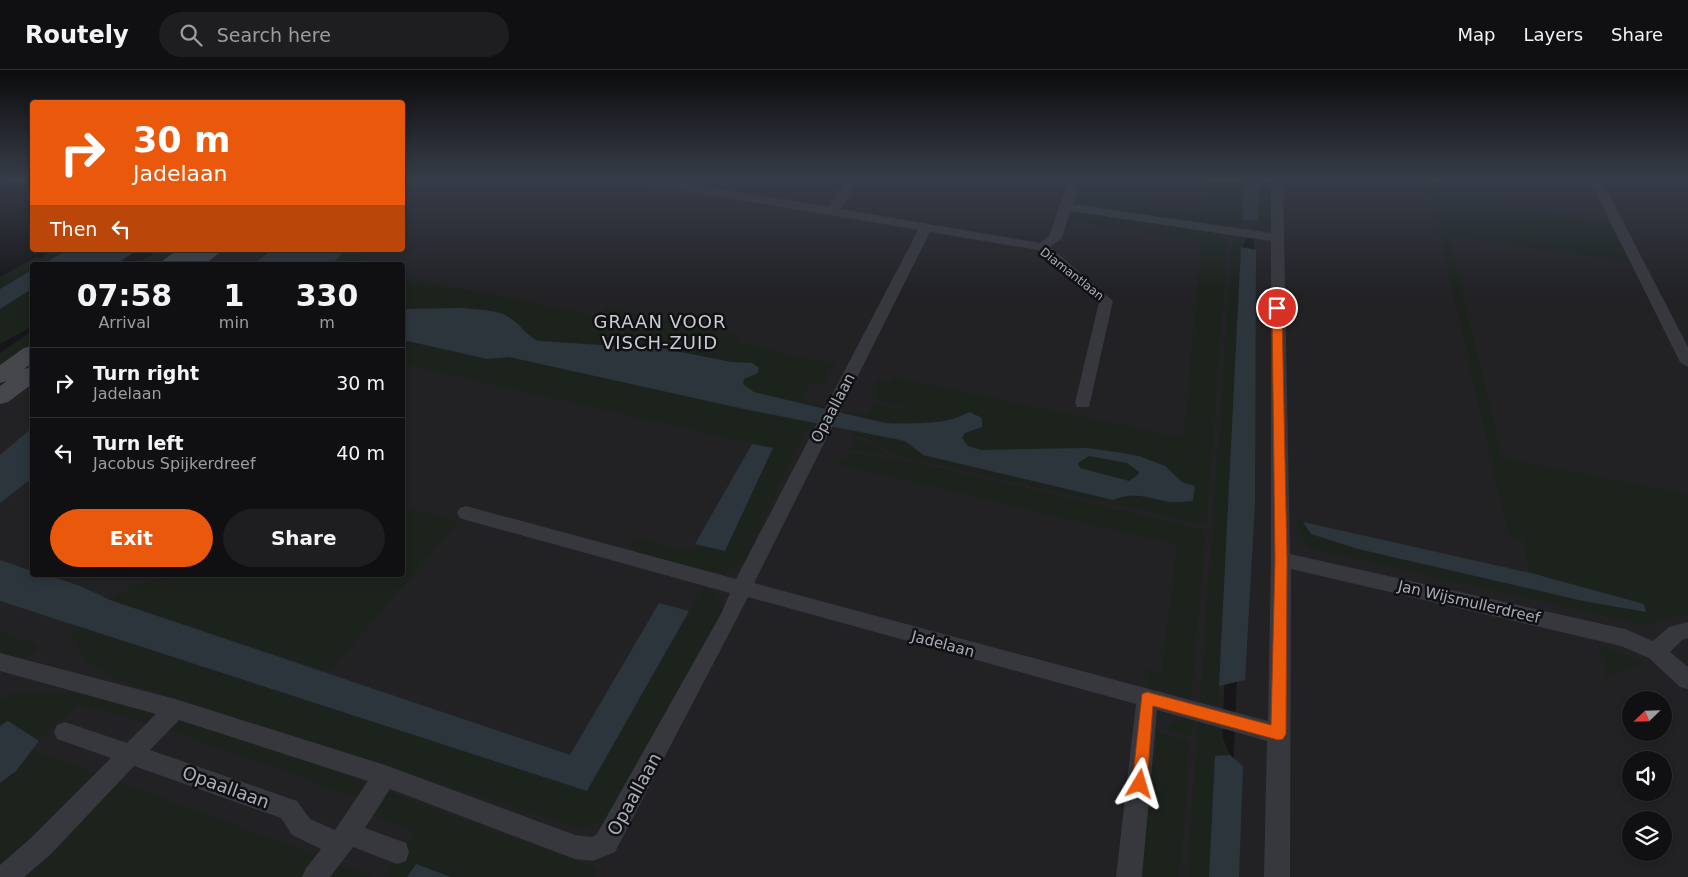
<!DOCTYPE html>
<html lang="en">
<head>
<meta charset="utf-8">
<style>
	:root { --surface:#101012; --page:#1e1e20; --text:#f1f3f6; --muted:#9c9d9f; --line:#303032; --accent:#ea580c }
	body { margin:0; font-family:"DejaVu Sans",sans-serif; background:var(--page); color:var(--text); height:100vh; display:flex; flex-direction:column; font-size:19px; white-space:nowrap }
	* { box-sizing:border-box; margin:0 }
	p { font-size:16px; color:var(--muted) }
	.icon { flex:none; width:28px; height:28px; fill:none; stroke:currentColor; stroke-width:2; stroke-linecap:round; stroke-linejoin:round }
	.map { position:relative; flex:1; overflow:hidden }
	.details { position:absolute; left:30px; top:192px; width:375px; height:315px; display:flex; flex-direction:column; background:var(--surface); border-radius:5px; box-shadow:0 2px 8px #0003,0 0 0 1px var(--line) }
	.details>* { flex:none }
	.guide { position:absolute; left:30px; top:30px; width:375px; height:152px; border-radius:5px; box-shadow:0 2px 8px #0003,0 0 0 1px var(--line); background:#ea580c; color:#fff; overflow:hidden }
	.needle { width:32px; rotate:247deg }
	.tools { position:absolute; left:1622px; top:621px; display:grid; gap:10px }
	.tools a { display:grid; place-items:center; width:50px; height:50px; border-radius:50%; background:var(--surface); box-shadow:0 2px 8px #0003,0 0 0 1px var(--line); font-size:25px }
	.pin { position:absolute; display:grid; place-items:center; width:42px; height:42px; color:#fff; margin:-21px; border:2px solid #fff; border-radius:50%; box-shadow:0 1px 5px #0007 }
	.me { position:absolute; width:55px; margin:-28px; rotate:7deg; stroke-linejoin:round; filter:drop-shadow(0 0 4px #0008) }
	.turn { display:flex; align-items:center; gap:18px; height:105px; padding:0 20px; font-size:22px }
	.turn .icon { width:65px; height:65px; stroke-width:2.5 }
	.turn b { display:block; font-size:35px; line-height:42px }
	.then { display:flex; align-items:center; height:48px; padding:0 20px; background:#0003; gap:10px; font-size:19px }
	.eta { display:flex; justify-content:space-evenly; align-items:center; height:85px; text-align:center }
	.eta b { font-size:30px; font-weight:700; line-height:35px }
	.button { display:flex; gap:10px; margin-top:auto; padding:10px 20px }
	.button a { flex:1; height:58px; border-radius:30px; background:var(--accent); color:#fff; font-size:20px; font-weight:700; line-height:58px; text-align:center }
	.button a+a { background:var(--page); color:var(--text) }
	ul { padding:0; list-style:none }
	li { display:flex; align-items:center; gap:15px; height:70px; padding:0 20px; border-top:1px solid var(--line) }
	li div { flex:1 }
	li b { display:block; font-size:19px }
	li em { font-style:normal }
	header { display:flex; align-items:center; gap:30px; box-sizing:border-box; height:70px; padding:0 25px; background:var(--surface); border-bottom:1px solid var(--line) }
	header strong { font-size:24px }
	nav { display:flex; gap:28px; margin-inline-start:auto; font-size:18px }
	.search { width:350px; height:45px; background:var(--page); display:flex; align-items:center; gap:12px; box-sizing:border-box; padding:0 18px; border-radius:28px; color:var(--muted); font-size:19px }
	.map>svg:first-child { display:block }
	.built { fill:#222225; fill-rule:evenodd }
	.green { fill:#1c231d }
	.water { fill:#2c353c; fill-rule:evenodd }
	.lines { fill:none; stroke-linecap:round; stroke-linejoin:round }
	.minor { fill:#37383d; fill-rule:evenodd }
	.secondary { fill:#45474d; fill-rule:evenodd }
	.route { fill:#ea580c; stroke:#983908 }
	.labels { text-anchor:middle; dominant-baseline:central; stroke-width:5; stroke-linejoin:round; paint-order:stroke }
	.far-street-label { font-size:12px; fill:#a8adb8; stroke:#111113 }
	.street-label { font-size:15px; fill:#a8adb8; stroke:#111113 }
	.quarter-label { font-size:18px; letter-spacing:1px; fill:#c9ccd4; stroke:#111113 }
	.near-street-label { font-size:18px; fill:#a8adb8; stroke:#111113 }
</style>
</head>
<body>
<header>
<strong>Routely</strong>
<div class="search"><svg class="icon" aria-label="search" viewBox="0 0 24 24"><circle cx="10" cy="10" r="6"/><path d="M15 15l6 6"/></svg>Search here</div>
<nav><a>Map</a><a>Layers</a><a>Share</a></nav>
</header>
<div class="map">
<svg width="1688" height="807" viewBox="0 0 1688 807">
	<rect width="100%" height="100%" fill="#161618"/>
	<path class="built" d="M403,109H1688V807H1229L1255,156L1241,178L1217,807H0V312L32,291V505H402V195H180L203,180H402ZM1631,630H1664V662H1631ZM1631,690H1664V722H1631ZM1631,750H1664V782H1631Z"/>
	<g class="green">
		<polygon points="1210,109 1244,109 1218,635 1200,631 1233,158 1084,135 1076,126 1205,146"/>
		<polygon points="1260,109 1272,109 1271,156 1267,158 1257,157"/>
		<polygon points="1427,109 1436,109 1440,127 1606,151 1629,192 1449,166 1502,388 1688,424 1688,544 1663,549 1645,555 1308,478 1299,461 1297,443 1311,464 1358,479 1583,531 1646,542 1644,534 1531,503 1522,469 1509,467"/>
		<path d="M1076,142L1228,164L1212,387L1185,382L1211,390L1206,455L891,384L878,371L853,364L854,361L905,371L923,385L1113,430C1144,419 1156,435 1186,431L1194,416L1182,413L1165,396L1139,386L1087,378L998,381L981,380L968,376L962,368L965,363L982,357L970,342L949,350L901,354L846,344L847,342L869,344L872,333L905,340L912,338L874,329L876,325L871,324L877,310L890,313L893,307L1173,366L1184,363L1202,171L1069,149Z"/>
		<polygon points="54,180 67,180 41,195 32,195 32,200 0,219 0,207 36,187 40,188"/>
		<polygon points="159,180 184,180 160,195 135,195"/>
		<polygon points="343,182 363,187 359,192 360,195 335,195 334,192"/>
		<path d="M403,207L597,246L605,237L741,266L737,273L835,295L823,314L809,312L807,314L809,315L802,329L804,332L826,335L824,339L767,326L754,322L743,314L744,309L751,307L752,293L732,292L665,279L538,271C525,264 517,250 504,244C474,232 434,243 403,239Z"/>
		<polygon points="32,219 32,256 0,274 0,239"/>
		<polygon points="32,261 32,278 0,299 0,283"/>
		<polygon points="403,270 487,289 509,287 817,353 807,359 795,381 744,492 724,503 688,497 630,479 632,467 691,482 702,476 725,481 773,378 403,294"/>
		<polygon points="854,369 875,373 885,385 850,380"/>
		<polygon points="849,383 918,393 1206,460 1191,629 1149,617 1143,599 1161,604 1177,475 838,394 840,387 846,389"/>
		<polygon points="1089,386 1128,393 1139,402 1138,405 1129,411 1080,398 1078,393"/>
		<polygon points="403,437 459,451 329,602 110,530 125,519 175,505 402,505"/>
		<path d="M704,517C719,520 722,533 721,547L605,751L580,759L110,607C92,595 79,585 70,565L79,557L587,721Z"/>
		<polygon points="0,562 37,575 38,578 24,589 0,582"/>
		<polygon points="1598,577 1646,591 1607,607"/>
		<polygon points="68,622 156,640 150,654 78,634 39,671 8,651 0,656 0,630 13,624"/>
		<polygon points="178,648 234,664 365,713 356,727 167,659"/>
		<polygon points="1193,648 1191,666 1164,658 1177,649"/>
		<polygon points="1198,650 1218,657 1230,685 1215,687 1209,807 1187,807"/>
		<polygon points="1157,662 1190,672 1180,807 1141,807"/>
		<polygon points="32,680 99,705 0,800 0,713 16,701"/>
		<polygon points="116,711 320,787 305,807 20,807"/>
		<polygon points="388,722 597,799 594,807 451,807 416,794 407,807 385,807 415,762 373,745"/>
		<polygon points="339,794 372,807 323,807"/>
	</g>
	<g class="water">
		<polygon points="1244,109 1260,109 1258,151 1242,149"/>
		<polygon points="1241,177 1256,180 1255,433 1245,610 1219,616"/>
		<polygon points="67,180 138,180 114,195 41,195"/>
		<polygon points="272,180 345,180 334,192 335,195 252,195"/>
		<polygon points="32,200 32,219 0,239 0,219"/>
		<path d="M464,238C479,240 498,239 510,248C521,255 526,265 538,271L665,279L732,292L752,293L759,298L758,303L744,309L743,314L754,322L885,353C900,354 932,354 948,350C955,349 963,345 970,342L982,348V357L965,363L962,368L968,376L981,380L1087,378L1117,382L1139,386L1165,396L1182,412L1195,416L1193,431C1185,431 1177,433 1169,432C1146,428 1136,421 1113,430L923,385L905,371L744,339L509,287L487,289L403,270V239ZM1089,386L1127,393L1139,402L1138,405L1129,411L1080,398L1078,393Z"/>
		<polygon points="32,358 32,408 0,433 0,385"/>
		<polygon points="752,374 773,378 725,481 695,474"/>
		<polygon points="1303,452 1531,503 1644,534 1646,542 1583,531 1358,479 1311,464"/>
		<path d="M0,490L32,501V505C58,505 88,519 110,530L570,685L659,533L689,541L587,721L0,531Z"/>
		<polygon points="8,651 39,671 16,701 0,713 0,656"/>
		<polygon points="1230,685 1243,696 1239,807 1209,807 1215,686"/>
		<polygon points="416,794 451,807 407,807"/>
	</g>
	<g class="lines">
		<g class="minor">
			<polygon points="0,109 11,109 0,115"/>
			<path d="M632,109H659L829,137L848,109H860L840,139L1040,173L1049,166L1069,109H1081L1073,134L1271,163V109H1283L1290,484L1625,559L1653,571L1669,557L1688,552V568L1682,570L1670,582L1688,597V619L1680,617L1649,588L1621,576L1291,499L1290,807H1264L1267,671L1157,640L1142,807H1116L1136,634L748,527L615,782L593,791L575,789L390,719L365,758L406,773L409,782L406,791L397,794L353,777L330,807H302L306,798L321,779L292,765L281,748L134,696L50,785L24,807H0V795L32,767L111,688L57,669L54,662L57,655L65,652L127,673L156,644L0,601V583L175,629L385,695L575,765L592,767L597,764L722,542L730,523L466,450L460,448L457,443L460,438L466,436L736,509L918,160L638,113ZM1070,141L1271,171V489L1268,651L754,513L930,162L1038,180L1099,232L1075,333L1077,337H1089L1113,231L1050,177L1062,168ZM179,650L368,711L335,760L310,749L297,731L150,680Z"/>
			<polygon points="1589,109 1601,109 1688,277 1688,297 1680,292"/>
		</g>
		<g class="secondary">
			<polygon points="177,180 199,180 198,182 223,180 204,195 157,195"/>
			<polygon points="32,276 32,293 24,299 32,297 32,314 8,332 0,334 0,316 7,311 0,313 0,295 24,278"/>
		</g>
	</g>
	<linearGradient id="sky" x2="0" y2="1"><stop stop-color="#0c0c0d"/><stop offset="0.49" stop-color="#363c48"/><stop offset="1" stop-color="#363c48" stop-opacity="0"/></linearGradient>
	<rect width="1688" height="222" fill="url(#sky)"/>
	<polygon class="route" points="1277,235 1282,238 1287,489 1286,664 1283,669 1278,670 1153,636 1147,714 1145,719 1140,721 1134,719 1132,714 1142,624 1147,622 1271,655 1275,489 1272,238"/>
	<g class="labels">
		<g class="far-street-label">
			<text transform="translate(1072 204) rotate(38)">Diamantlaan</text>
		</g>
		<g class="street-label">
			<text transform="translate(833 338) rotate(-62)">Opaallaan</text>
			<text transform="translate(1469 532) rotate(13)">Jan Wijsmullerdreef</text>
			<text transform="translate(943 574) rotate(15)">Jadelaan</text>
		</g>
		<g class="quarter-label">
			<text x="660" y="251">GRAAN VOOR<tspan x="660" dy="21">VISCH-ZUID</tspan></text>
		</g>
		<g class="near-street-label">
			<text transform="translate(226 717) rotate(20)">Opaallaan</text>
			<text transform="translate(634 724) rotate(-61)">Opaallaan</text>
		</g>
	</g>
</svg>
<div class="tools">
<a><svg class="needle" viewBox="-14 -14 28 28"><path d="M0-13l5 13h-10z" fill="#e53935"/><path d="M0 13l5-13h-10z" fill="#9c9d9f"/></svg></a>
<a><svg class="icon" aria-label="sound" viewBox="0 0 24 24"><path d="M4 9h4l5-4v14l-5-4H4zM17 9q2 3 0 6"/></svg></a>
<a><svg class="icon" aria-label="layers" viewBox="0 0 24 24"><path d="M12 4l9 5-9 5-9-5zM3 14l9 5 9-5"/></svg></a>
</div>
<div class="pin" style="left:1277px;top:238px;background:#d93025"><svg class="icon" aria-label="arrive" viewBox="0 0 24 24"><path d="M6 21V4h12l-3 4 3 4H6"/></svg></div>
<svg class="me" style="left:1140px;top:714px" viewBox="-20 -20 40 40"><path d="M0-17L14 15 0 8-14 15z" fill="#ea580c" stroke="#fff" stroke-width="4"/></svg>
<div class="guide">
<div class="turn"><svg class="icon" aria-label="right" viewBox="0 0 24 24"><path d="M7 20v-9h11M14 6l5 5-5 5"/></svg><div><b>30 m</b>Jadelaan</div></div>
<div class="then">Then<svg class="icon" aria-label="left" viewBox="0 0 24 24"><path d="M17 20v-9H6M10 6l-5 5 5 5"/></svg></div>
</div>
<section class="details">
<div class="eta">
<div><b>07:58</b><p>Arrival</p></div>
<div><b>1</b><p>min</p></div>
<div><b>330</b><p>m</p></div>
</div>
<ul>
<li><svg class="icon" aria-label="right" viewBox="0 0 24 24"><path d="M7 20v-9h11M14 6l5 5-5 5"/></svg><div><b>Turn right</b><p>Jadelaan</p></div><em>30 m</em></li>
<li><svg class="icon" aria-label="left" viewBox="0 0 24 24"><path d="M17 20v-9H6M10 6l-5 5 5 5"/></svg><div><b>Turn left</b><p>Jacobus Spijkerdreef</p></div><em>40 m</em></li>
</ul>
<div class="button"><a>Exit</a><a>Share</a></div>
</section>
</div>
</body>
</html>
